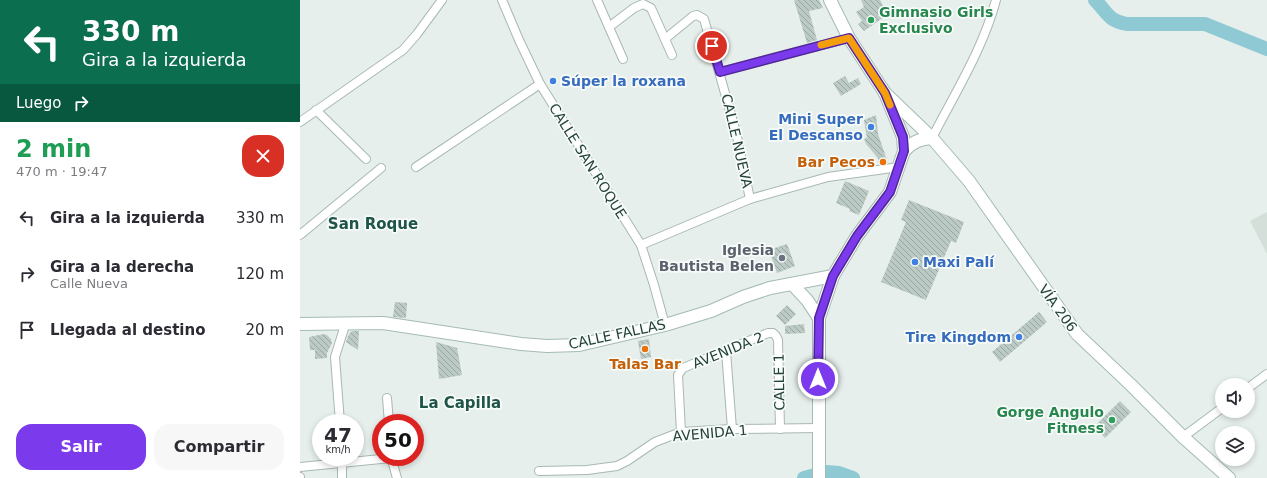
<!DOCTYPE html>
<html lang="es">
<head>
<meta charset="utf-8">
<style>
	:root { --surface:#fff; --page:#f7f7f7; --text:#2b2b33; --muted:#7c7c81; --accent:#7c3aed }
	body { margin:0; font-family:"DejaVu Sans",sans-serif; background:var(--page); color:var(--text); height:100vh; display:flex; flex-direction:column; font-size:15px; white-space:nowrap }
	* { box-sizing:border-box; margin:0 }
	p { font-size:13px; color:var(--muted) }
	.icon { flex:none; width:22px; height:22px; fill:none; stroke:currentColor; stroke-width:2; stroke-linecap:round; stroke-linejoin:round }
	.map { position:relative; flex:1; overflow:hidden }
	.sheet { display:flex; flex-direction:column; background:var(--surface); width:300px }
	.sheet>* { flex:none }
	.hud { background:#0b6e4f; color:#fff; overflow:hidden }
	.tools { position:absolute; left:915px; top:378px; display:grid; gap:8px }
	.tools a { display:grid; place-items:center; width:40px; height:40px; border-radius:50%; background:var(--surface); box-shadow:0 2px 6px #0003; font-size:20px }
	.speed { position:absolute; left:12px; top:414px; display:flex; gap:8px; font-size:20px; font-weight:700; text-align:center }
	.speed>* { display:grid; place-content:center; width:52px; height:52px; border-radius:50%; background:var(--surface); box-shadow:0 2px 6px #0003; line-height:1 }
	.speed small { font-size:10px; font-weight:400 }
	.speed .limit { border:6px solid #d22; background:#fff; color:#111 }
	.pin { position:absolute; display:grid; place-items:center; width:34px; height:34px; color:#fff; margin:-17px; border:2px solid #fff; border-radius:50%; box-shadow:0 1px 4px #0007 }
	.me { position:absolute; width:44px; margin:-22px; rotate:0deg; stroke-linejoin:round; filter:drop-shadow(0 0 3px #0008) }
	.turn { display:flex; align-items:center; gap:14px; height:84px; padding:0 16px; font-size:18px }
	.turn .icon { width:52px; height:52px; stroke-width:2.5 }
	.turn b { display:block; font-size:28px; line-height:34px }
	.then { display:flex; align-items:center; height:38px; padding:0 16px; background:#0003; gap:8px; font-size:15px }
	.round { display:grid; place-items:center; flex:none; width:42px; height:42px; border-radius:16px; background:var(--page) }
	.headline { display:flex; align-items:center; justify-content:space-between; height:68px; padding:0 16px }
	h1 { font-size:24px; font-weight:700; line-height:30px; color:#1e9e55 }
	.cta { display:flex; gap:8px; margin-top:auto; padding:8px 16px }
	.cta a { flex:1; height:46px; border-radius:16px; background:var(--accent); color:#fff; font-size:16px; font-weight:700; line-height:46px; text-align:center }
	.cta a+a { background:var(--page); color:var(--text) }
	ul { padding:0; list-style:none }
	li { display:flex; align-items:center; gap:12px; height:56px; padding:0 16px }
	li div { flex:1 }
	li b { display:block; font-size:15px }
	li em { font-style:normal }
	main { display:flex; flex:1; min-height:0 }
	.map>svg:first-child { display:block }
	.built { fill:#d4dfda }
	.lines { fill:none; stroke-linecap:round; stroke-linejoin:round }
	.river { stroke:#8ec9d4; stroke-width:14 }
	.building { fill:url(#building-back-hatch) }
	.street-casing { stroke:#a8b8b2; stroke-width:10 }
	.secondary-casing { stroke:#a4bbb3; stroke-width:14 }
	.street { stroke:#fff; stroke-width:8 }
	.secondary { stroke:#fff; stroke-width:12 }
	.route-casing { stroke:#51269a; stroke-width:10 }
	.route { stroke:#7c3aed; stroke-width:7 }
	.slow { stroke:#f59e0b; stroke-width:7 }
	.leisure-dot { fill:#2e9e5b; stroke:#f7fbf9; stroke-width:1.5 }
	.shop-dot { fill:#3f7fe0; stroke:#f7fbf9; stroke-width:1.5 }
	.food-dot { fill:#e8710a; stroke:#f7fbf9; stroke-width:1.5 }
	.worship-dot { fill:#6b7280; stroke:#f7fbf9; stroke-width:1.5 }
	.labels { text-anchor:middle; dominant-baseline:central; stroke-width:3.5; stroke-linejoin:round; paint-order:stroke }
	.leisure-label { font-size:14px; font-weight:bold; fill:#27864d; stroke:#f7fbf9; text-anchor:start }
	.shop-label { font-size:14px; font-weight:bold; fill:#366cbe; stroke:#f7fbf9; text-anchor:start }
	.street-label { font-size:14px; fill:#24423a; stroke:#f7fbf9 }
	.food-label { font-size:14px; font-weight:bold; fill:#c56008; stroke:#f7fbf9; text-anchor:end }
	.worship-label { font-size:14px; font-weight:bold; fill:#5b616d; stroke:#f7fbf9; text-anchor:end }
	.neighbourhood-label { font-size:15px; font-weight:bold; fill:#1f5548; stroke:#f7fbf9 }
</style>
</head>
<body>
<main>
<section class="sheet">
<div class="hud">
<div class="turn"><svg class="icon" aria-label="left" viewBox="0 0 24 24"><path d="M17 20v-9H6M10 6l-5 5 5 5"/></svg><div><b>330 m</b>Gira a la izquierda</div></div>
<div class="then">Luego<svg class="icon" aria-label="right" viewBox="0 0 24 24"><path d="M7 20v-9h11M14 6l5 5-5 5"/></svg></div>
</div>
<div class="headline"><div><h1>2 min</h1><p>470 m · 19:47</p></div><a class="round" style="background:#d93025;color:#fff"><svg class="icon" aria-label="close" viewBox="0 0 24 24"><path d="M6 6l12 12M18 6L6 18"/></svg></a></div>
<ul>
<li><svg class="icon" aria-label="left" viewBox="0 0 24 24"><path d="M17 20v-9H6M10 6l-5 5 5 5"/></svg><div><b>Gira a la izquierda</b></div><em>330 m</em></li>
<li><svg class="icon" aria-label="right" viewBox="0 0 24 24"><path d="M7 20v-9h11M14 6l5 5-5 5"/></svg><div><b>Gira a la derecha</b><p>Calle Nueva</p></div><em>120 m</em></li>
<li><svg class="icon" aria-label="arrive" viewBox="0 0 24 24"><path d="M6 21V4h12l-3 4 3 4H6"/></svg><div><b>Llegada al destino</b></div><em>20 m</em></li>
</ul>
<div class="cta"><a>Salir</a><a>Compartir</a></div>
</section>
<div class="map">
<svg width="967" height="478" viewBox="0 0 967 478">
	<defs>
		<pattern id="building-back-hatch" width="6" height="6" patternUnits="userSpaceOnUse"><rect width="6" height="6" fill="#bbcac4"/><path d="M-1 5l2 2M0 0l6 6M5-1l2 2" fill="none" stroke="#98a6a0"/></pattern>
	</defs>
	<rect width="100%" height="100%" fill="#e6efeb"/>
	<polygon class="built" points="967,212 967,254 950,221"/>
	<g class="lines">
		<g class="river">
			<path d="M795,0C808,13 807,20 827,24H905L967,49"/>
			<polyline points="504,478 526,472 539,473 553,478"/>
		</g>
	</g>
	<g class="building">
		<polygon points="494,0 519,0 523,8 509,11 517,40 507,43"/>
		<polygon points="561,0 580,0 584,7 594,5 596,14 584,17 564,31 558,24 562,21 556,12 564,7"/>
		<polygon points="545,76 549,83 558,78 561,84 541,96 533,83"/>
		<polygon points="576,115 578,134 588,163 579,164 578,158 566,144 564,139 567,138 564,120"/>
		<polygon points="545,181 569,191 559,215 549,211 550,209 536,203"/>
		<polygon points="609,200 664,222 656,243 651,241 626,300 581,282 606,222 601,220"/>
		<polygon points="487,244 495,266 477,273 469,250"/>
		<polygon points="95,302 107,303 106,318 93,317"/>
		<polygon points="487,305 496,314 485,325 476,316"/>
		<polygon points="739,312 747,322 700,362 692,352"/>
		<polygon points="504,324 505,333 485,334 485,326"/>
		<polygon points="52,331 59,331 58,350 46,342 49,334"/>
		<polygon points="24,334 27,335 31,339 32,343 27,353 27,358 15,359 15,350 10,350 9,337"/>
		<polygon points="349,339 351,357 341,359 338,341"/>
		<polygon points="136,342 157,348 162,375 139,379"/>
		<polygon points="820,401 831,412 805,438 794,427"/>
	</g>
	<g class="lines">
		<g class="street-casing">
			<g id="street">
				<polyline points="202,0 219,40 240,84 341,245 354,285 365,325"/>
				<polyline points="297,0 323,59"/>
				<polyline points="309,27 334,8 343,4 351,8 372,55"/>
				<polyline points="365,39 393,16 397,15 404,19 436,132 450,199"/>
				<polyline points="420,72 549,38"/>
				<polyline points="16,110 66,159"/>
				<polyline points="0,122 103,50 117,34 142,0"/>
				<path d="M632,138C655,93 683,49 696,0"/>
				<polyline points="116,167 240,84"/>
				<polyline points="0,235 81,168"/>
				<polyline points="341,245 450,199 528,177 599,167"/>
				<polyline points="426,351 432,429"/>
				<polyline points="948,388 967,374"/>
				<polyline points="87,398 89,423"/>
				<polyline points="40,423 35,357 46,322"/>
				<polyline points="381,432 378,375 383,368 468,333 473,333 476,336 478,340 480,429"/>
				<polyline points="883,437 922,408"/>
				<polyline points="42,457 42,478"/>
				<polyline points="91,457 97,478"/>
				<polyline points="0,467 91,458"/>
				<polyline points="239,471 287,470 317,466 327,461 355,442 381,432 432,429 519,428"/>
				<polyline points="0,477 0,478"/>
			</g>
		</g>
		<g class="secondary-casing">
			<g id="secondary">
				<polyline points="585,93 632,138 669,181 777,334 831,385 883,437 929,478"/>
				<path d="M604,151C612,142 620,139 632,138"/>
				<polyline points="492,284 507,300 519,318"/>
				<polyline points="0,324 83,323 221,344 247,346 279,345 365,325 411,311 443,297 470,288 533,276"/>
				<polyline points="519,478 519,318 533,276 557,236 590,192 604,151 603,137 585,93 549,38 530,0"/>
			</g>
		</g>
		<use href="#street" class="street"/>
		<use href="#secondary" class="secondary"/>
	</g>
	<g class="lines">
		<g class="route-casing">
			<polyline id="route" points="412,46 420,72 549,38 585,93 603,137 604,151 590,192 557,236 533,276 519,318 518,379"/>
		</g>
		<use href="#route" class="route"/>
		<polyline class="slow" points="521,45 549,38 585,93 590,105"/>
	</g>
	<g class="leisure-dot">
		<circle cx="571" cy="20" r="4"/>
		<circle cx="812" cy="420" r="4"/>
	</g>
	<g class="shop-dot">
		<circle cx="253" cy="81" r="4"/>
		<circle cx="571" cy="127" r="4"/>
		<circle cx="615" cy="262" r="4"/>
		<circle cx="719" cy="337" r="4"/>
	</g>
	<g class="food-dot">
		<circle cx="583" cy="162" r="4"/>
		<circle cx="345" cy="349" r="4"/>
	</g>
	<circle class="worship-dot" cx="482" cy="258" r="4"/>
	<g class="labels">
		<g class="leisure-label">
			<text x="579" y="12">Gimnasio Girls<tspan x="579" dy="16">Exclusivo</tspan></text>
			<text x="804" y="412" text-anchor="end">Gorge Angulo<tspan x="804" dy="16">Fitness</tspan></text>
		</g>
		<g class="shop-label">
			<text x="261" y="81">Súper la roxana</text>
			<text x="563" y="119" text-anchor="end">Mini Super<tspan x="563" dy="16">El Descanso</tspan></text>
			<text x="623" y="262">Maxi Palí</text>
			<text x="711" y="337" text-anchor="end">Tire Kingdom</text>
		</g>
		<g class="street-label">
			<text transform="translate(437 141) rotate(77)">CALLE NUEVA</text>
			<text transform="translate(288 161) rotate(58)">CALLE SAN ROQUE</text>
			<text transform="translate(758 308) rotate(54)">VÍA 206</text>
			<text transform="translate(317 334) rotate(-12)">CALLE FALLAS</text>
			<text transform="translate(428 350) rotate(-22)">AVENIDA 2</text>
			<text transform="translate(479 382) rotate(-91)">CALLE 1</text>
			<text transform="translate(410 433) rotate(-5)">AVENIDA 1</text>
		</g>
		<g class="food-label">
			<text x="575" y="162">Bar Pecos</text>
			<text x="345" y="364" text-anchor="middle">Talas Bar</text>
		</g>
		<g class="worship-label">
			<text x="474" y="250">Iglesia<tspan x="474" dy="16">Bautista Belen</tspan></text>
		</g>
		<g class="neighbourhood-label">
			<text x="73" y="224">San Roque</text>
			<text x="160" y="403">La Capilla</text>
		</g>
	</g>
</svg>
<div class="tools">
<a><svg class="icon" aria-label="sound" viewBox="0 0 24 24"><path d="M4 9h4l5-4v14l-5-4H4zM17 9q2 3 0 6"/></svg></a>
<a><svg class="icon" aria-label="layers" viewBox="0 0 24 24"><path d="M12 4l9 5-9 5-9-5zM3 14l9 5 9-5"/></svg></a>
</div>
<div class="speed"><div>47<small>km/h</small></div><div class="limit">50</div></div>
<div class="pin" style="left:412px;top:46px;background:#d93025"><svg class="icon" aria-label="arrive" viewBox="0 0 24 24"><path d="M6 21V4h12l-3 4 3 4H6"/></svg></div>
<svg class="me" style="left:518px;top:379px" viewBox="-20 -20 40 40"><circle r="17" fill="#7c3aed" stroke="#fff" stroke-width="3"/><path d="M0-11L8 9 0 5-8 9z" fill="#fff"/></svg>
</div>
</main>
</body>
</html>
